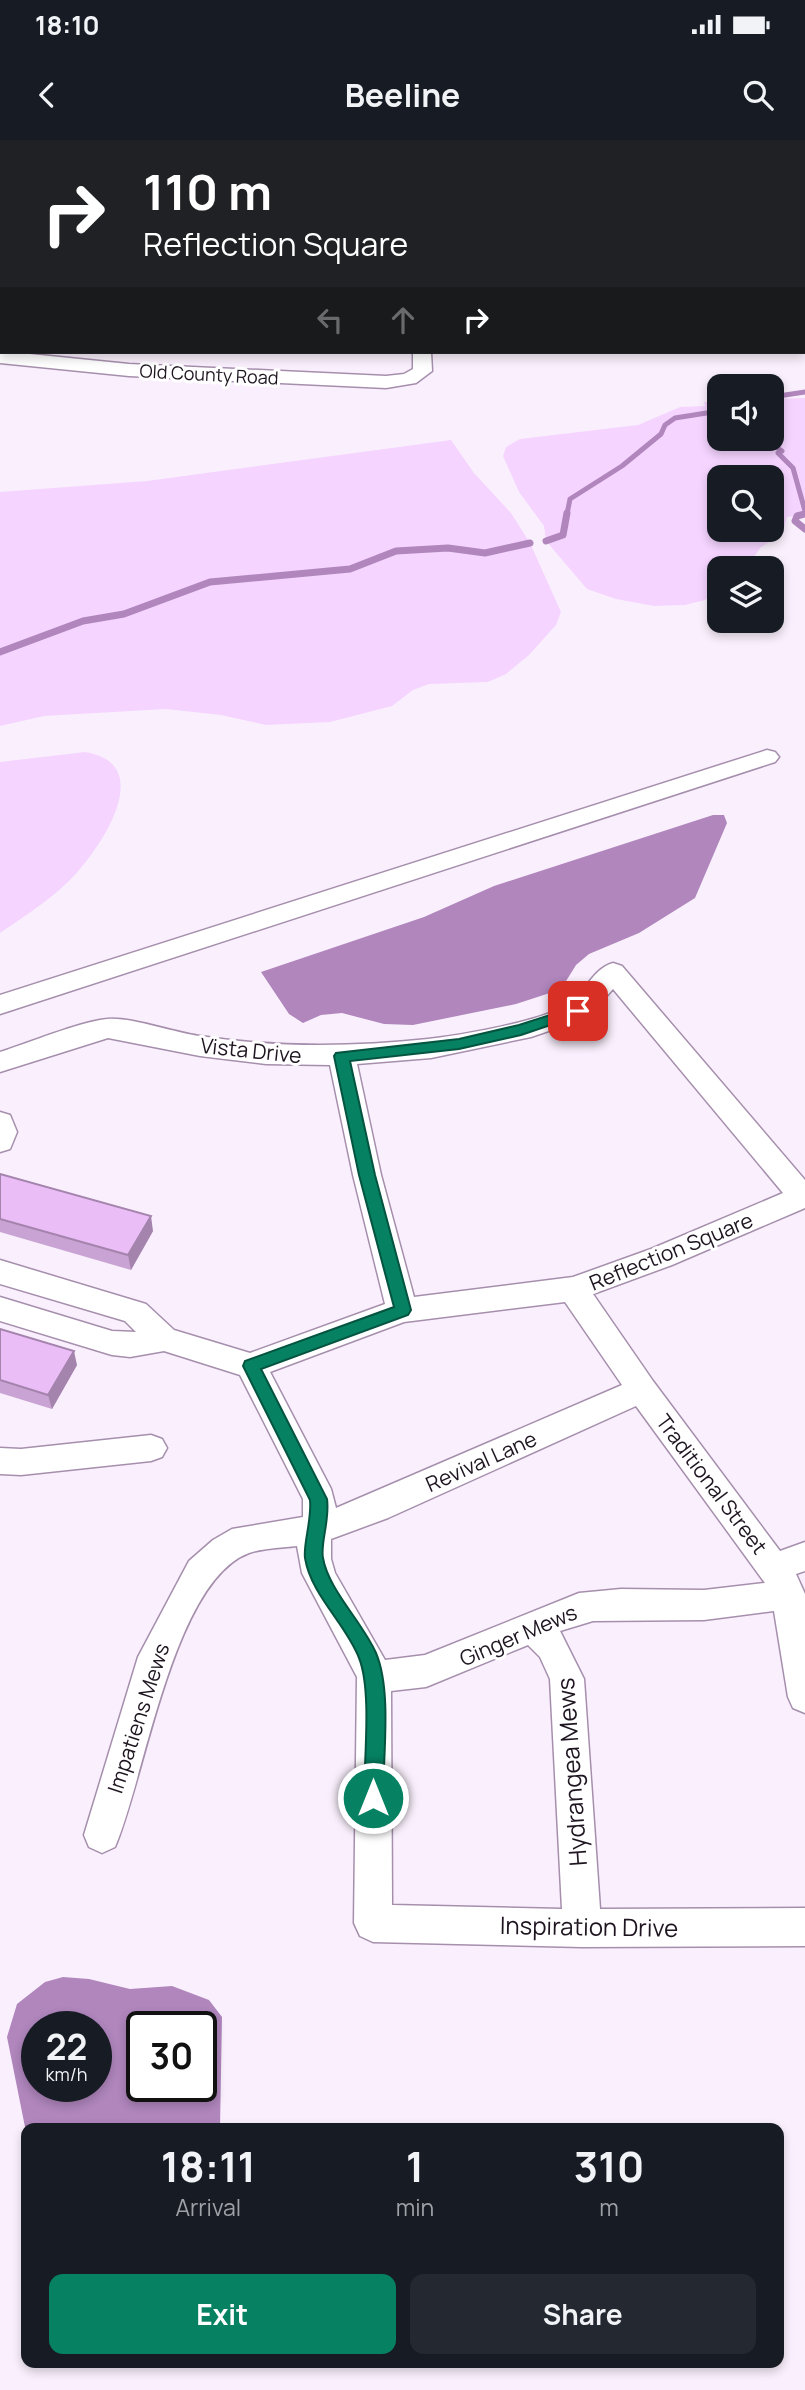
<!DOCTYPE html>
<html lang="en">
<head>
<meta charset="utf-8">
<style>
	:root { --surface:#171b24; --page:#242831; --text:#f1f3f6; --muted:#9ea1a6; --accent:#068263 }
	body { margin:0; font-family:Manrope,sans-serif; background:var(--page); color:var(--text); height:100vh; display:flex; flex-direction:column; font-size:26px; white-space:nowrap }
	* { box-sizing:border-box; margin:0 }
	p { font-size:23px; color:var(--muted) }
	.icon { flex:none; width:38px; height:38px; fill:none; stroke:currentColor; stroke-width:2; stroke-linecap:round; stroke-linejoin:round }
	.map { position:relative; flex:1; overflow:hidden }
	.side { position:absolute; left:21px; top:1983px; width:763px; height:245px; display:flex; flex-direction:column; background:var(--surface); border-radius:14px; box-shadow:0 4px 10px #0003 }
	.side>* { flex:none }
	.top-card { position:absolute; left:0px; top:0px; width:805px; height:214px; box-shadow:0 4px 10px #0003; background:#202124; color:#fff; overflow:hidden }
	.fabs { position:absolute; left:707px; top:234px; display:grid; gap:14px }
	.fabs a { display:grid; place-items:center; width:77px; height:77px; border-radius:14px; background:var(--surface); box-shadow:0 4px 10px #0003; font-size:35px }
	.speed { position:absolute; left:21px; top:1871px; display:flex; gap:14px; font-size:35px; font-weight:700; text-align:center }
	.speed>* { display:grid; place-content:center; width:91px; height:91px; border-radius:50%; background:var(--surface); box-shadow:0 4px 10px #0003; line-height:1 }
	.speed small { font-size:18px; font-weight:400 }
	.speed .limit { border:4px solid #111; border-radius:10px; background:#fff; color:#111 }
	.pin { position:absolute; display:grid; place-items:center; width:60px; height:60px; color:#fff; margin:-30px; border-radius:14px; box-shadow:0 4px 10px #0006 }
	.me { position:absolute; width:77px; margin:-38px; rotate:0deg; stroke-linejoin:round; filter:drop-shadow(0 0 5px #0008) }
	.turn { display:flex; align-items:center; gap:24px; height:147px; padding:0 28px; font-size:32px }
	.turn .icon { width:91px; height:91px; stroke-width:2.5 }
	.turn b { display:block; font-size:49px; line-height:60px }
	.lanes { display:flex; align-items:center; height:66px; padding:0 28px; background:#0003; justify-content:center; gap:35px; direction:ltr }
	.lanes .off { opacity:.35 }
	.eta { display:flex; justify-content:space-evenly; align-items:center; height:119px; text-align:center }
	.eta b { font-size:42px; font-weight:700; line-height:49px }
	.primary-button { display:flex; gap:14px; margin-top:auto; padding:14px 28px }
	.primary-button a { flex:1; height:80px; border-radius:14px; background:var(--accent); color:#fff; font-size:28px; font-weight:700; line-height:80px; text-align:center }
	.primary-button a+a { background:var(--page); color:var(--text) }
	.status { display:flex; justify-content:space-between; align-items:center; height:49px; padding:0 35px; background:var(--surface); direction:ltr }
	.status svg { height:19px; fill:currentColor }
	header { display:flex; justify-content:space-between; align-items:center; height:91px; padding:0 28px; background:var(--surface); font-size:32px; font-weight:700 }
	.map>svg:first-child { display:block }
	.green { fill:#f5d4ff; fill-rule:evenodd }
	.water { fill:#b086bd; fill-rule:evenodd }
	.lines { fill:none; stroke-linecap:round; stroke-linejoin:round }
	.stream-far1 { stroke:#b086bd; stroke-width:5 }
	.stream { stroke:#b086bd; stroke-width:7 }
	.minor-casing { stroke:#a68fad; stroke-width:3 }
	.minor { fill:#fff; fill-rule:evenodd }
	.wall { fill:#c9a3d4 }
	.shaded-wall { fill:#a484ad }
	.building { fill:#eabdf7; stroke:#a484ad; stroke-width:2 }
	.route { fill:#068263; stroke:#045440; stroke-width:2 }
	.labels { text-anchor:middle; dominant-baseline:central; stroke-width:6; stroke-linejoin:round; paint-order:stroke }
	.far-street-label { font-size:18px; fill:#1e1520; stroke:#fff }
	.street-label { font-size:21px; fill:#1e1520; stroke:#fff }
	.near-street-label { font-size:24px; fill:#1e1520; stroke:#fff }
</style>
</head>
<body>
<div class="status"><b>18:10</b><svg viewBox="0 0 49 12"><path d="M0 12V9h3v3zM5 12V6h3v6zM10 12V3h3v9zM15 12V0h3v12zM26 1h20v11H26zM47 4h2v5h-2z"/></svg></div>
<header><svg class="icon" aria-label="back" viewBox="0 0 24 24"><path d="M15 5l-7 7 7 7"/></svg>Beeline<svg class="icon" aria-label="search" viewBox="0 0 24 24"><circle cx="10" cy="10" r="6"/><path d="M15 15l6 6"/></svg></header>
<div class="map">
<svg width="805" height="2250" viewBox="0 0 805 2250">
	<rect width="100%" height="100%" fill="#faf0fd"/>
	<g class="green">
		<path d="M805,258V375L787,377L782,394L761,407L745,429H719V450L705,460L685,465L654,466L616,459L587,449L546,401L544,386L519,352L503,316L506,307L520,299L638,285L680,267L705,266L704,262L719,261V299H772V259ZM719,338H772V390H719Z"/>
		<polygon points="451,300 474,333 511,373 530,403 561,472 556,485 529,515 506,534 488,542 429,544 413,550 392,566 330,582 266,585 221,575 166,569 44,576 0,586 0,352 147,341"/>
		<path d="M85,612C160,624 98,712 69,741C49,761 23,777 0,793V622Z"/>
	</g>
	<g class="water">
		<polygon points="713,675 724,675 727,683 695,758 639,793 589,814 576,825 563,846 556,851 516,864 413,885 384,884 342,873 321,875 303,883 289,874 261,832 424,777 494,746"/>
		<path d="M63,1837L89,1839L130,1849L172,1846L209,1860L222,1877L220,1988H26V1992L7,1897L17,1864L45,1842ZM37,1886H96V1946H37ZM142,1886H201V1946H142Z"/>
	</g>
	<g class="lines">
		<g class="stream-far1">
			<polyline points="772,257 805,252"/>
			<polyline points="756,299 759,304 773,305 782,311 778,313 793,328 805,371"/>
			<polyline points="567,374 570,359 622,326 661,294 665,285 675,278 719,271"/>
		</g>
		<g class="stream">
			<polyline points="805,374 797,376 795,381 805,389"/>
			<polyline points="546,401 563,395 567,373"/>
			<polyline points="0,512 83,481 124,474 210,442 350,429 396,411 448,408 485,413 530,403"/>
		</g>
		<g class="minor-casing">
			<g id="minor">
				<polygon points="179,0 197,0 198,2 180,2"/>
				<rect x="527" y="0" width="16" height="2"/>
				<polygon points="0,211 129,224 386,236 404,234 413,229 413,212 431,212 432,231 416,243 386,248 129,236 0,223"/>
				<polygon points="767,610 775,612 779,617 775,622 0,874 0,855"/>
				<path d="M613,823L622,826L805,1040V1068L672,1125L593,1154L653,1241L780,1411L805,1402V1431L796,1434L805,1454V1573L793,1568L788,1557L774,1471L704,1480L593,1481L560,1491L584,1539L600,1769L805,1768V1806L582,1807L373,1802L360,1796L354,1783L357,1537L302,1433L297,1406C282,1408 263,1408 249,1413C173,1441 145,1638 115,1707L102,1713L89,1707L84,1695L138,1517L189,1421L213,1400L232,1389L303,1377V1359L240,1235L164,1211L130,1217L112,1215L0,1181V1157L112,1191L136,1192L125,1181L0,1144V1120L146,1164L174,1190L250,1213L385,1164L353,1035L330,925L266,924L200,916L108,898L0,932V912C29,903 78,882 107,879C128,876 176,893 200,896C276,908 352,907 428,899C462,895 539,882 567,865C585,854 592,829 613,823ZM613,849L783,1053L651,1109L573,1137L414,1157L381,1035L357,924L431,918L531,897L587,878ZM565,1162L622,1245L336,1368L331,1349L270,1232L404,1182ZM636,1266L765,1443L704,1450L621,1449L579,1453L425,1515L385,1520L335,1433L331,1419V1399L388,1378ZM528,1505L540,1517L550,1539L562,1769L392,1765L391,1551L426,1547Z"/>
				<polygon points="0,972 10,975 17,992 10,1009 0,1012"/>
				<polygon points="151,1295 162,1299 167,1308 162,1317 151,1321 21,1335 0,1334 0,1308 21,1309"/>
			</g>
		</g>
		<use href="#minor" class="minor"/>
	</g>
	<g class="wall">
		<polygon points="450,0 475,0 474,2 450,2"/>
		<rect x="575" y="0" width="63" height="2"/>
		<rect x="650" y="0" width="24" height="2"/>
		<polygon points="0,1034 153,1091 131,1130 0,1092"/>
		<polygon points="0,1189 77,1225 52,1269 0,1253"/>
	</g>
	<g class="shaded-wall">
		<polygon points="595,0 638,0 638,2 586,2"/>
		<polygon points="151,1076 153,1091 131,1130 128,1115"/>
		<polygon points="74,1211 77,1225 52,1269 48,1255"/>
	</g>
	<g class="building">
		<polygon points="0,1034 151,1076 128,1115 0,1079"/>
		<polygon points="0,1189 74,1211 48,1255 0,1240"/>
	</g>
	<path class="route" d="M578,866L583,867V874L521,895L459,909L350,921L375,1035L411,1170L408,1175L261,1229L327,1359C330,1380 320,1404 323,1418C328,1449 363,1483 376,1513C392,1551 383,1616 383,1658L380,1664L373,1667L366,1664L364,1658C364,1621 372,1550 359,1518C346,1484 311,1455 305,1418C303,1404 312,1380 310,1360L243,1226L245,1221L394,1167L359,1035L334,916L336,913L459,899L519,885Z"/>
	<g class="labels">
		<g class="far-street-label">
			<text transform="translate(209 234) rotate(3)">Old County Road</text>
		</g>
		<g class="street-label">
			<text transform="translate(251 910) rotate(6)">Vista Drive</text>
			<text transform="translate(671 1111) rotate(-22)">Reflection Square</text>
			<text transform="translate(481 1321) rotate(-24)">Revival Lane</text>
			<text transform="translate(712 1344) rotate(53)">Traditional Street</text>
			<text transform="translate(518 1495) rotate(-23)">Ginger Mews</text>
			<text transform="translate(138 1578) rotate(-72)">Impatiens Mews</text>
		</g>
		<g class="near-street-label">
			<text transform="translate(571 1632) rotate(-94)">Hydrangea Mews</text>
			<text transform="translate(589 1786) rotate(1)">Inspiration Drive</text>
		</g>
	</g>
</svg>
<div class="fabs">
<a><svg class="icon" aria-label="sound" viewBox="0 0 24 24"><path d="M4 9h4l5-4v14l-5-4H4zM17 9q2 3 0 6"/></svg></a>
<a><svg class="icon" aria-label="search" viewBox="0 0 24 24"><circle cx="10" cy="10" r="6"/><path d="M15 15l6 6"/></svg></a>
<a><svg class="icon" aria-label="layers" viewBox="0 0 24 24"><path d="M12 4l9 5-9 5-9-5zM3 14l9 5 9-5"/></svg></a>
</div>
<div class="speed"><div>22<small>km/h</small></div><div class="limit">30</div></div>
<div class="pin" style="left:578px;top:871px;background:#d93025"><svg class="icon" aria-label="arrive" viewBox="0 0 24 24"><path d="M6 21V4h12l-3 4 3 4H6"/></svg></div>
<svg class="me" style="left:373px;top:1658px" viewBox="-20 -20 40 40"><circle r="17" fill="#068263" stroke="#fff" stroke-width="3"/><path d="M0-11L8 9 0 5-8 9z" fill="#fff"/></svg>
<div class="top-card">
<div class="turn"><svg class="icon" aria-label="right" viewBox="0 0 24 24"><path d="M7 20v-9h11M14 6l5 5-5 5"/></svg><div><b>110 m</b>Reflection Square</div></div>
<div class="lanes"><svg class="icon off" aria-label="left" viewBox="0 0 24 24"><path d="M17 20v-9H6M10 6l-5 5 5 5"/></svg><svg class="icon off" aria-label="ahead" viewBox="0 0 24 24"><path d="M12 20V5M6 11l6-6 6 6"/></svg><svg class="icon" aria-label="right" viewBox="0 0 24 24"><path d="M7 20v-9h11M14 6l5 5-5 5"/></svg></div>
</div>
<section class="side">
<div class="eta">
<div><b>18:11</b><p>Arrival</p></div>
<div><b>1</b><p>min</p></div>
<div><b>310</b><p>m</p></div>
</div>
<div class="primary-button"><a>Exit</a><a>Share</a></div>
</section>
</div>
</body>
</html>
